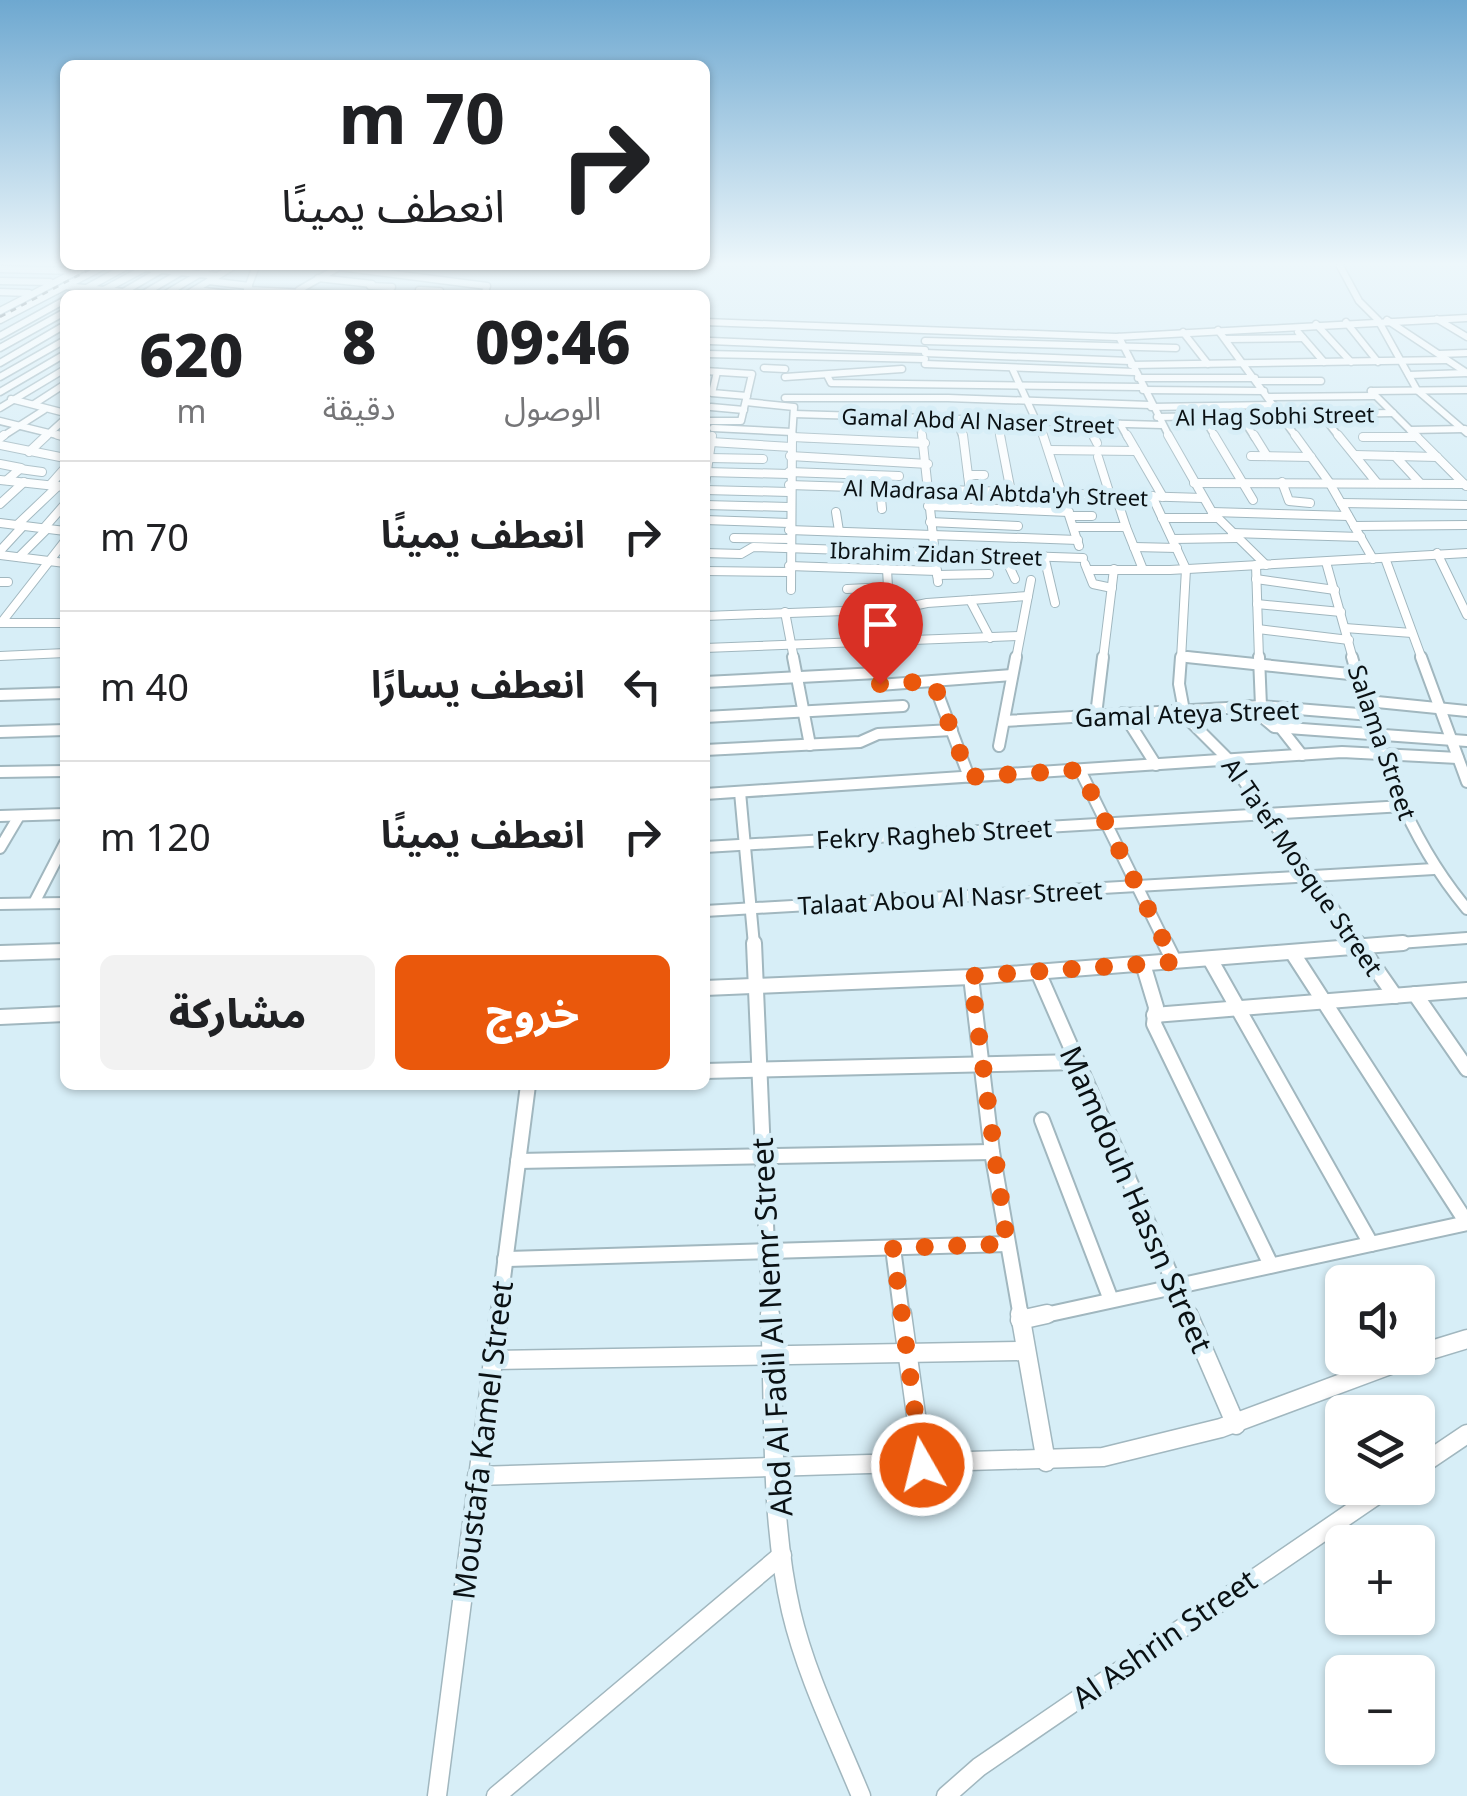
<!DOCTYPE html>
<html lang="ar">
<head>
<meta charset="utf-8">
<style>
	:root { --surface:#fff; --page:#f2f2f2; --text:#202124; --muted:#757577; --line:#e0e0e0; --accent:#ea580c }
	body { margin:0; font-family:"Noto Sans","Noto Sans Arabic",sans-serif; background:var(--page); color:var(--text); direction:rtl; height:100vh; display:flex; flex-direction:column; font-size:38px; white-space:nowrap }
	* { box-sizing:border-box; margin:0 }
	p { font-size:32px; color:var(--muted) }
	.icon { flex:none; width:55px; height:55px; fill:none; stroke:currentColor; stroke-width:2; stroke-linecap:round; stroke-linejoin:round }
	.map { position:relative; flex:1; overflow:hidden; direction:ltr }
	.side { position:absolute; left:60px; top:290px; width:650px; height:800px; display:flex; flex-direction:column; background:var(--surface); border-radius:15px; box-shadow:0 2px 8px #0004; direction:rtl }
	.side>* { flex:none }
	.top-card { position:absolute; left:60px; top:60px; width:650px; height:210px; border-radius:15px; box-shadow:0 2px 8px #0004; direction:rtl; background:#fff; color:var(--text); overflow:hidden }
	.tools { position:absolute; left:1325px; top:1265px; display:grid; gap:20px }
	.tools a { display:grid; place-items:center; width:110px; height:110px; border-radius:15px; background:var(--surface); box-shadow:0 2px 8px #0004; font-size:50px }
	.pin { position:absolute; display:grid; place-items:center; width:85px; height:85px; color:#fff; margin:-102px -42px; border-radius:50% 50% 50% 0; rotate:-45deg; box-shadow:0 0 10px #0007 }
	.pin .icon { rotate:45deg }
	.me { position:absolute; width:110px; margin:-55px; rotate:352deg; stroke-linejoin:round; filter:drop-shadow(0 0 8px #0008) }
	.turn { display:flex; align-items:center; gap:35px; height:210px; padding:0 40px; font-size:45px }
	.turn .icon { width:130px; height:130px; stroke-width:2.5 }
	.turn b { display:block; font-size:70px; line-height:85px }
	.eta { display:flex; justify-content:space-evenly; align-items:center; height:170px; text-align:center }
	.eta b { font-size:60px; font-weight:800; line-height:70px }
	.button { display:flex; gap:20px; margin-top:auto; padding:20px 40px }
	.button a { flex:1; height:115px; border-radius:15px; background:var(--accent); color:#fff; font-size:40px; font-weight:800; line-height:115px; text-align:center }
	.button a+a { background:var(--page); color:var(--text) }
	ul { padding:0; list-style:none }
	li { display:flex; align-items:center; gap:30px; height:150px; padding:0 40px; border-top:2px solid var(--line) }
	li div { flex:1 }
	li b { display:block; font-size:38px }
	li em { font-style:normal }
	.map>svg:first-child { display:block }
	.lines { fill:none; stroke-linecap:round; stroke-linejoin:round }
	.street-far4-casing { stroke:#a1b7bf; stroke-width:9 }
	.street-far3-casing { stroke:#a1b7bf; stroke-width:10 }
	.street-far2-casing { stroke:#a1b7bf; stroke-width:14 }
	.street-far1-casing { stroke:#a1b7bf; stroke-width:18 }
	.street-casing { stroke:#a1b7bf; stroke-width:21 }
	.street-far4 { stroke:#fff; stroke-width:6 }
	.street-far3 { stroke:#fff; stroke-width:8 }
	.street-far2 { stroke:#fff; stroke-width:10 }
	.street-far1 { stroke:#fff; stroke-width:14 }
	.street { stroke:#fff; stroke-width:18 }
	.rail { stroke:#556167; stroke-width:2.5; stroke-dasharray:6 6; stroke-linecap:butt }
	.route { stroke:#ea580c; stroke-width:18; stroke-dasharray:0 32.4 }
	.labels { text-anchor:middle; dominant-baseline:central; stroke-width:10; stroke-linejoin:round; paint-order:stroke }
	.far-street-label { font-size:22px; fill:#0a1114; stroke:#d7eef7 }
	.street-label { font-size:25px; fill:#0a1114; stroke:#d7eef7 }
	.near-street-label { font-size:30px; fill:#0a1114; stroke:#d7eef7 }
</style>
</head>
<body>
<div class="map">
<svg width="1467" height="1796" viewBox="0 0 1467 1796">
	<rect width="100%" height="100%" fill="#d7eef7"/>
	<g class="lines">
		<g class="street-far4-casing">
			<g id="street-far4">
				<polyline points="126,266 217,276"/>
				<polyline points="1340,266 1359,301 1378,320 1417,390 1467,433"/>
				<polyline points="0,269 76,271"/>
				<polyline points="318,278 372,284"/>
				<polyline points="0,281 50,282"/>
				<polyline points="209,281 249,286"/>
				<polyline points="65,286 153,295"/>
				<polyline points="370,286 392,287"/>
				<polyline points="104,290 145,268"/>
				<polyline points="195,290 240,295"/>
				<polyline points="247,290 344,295"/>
				<polyline points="247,290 256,266"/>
				<polyline points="299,290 339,267 487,286 484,295"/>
				<polyline points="419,290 440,291"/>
				<polyline points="125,291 161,270"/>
				<polyline points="0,292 29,293"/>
				<polyline points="145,293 181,272"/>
				<polyline points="74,295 127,266"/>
				<polyline points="164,295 213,266"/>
				<polyline points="186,295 234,266"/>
				<polyline points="0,311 87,266"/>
				<polyline points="1437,319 1467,337"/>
				<polyline points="0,320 104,266"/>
				<polyline points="1387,320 1467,373"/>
				<polyline points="705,322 1116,337 1467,318"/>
				<polyline points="1346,322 1378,362"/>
				<polyline points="1316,324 1351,362"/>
				<polyline points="1218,330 1297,438"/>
				<polyline points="1183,332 1208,364"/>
				<polyline points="1298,332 1324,362"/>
				<polyline points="0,336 65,300"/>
				<polyline points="1119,337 1170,438"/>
				<polyline points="1226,339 1303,338"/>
				<polyline points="710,341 925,350"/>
				<polyline points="925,341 1176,348"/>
				<polyline points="0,348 65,312"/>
				<polyline points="925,353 1130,361"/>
				<polyline points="706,354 925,359"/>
				<polyline points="1439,354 1467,353"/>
				<polyline points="0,363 65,325"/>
				<polyline points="925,364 1135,372"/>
				<polyline points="1131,365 1447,360"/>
				<polyline points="764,368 785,369"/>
				<polyline points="1012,368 1044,438"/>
				<polyline points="705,371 752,374 741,421 705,421"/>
				<polyline points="717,372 712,393 747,396"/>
				<polyline points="1409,375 1467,373"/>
				<polyline points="0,377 65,340"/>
				<polyline points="785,377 902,369"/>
				<polyline points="828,377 831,383 1141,387"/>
				<polyline points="1138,378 1255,378"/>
				<polyline points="1258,381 1321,381"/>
				<polyline points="1143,390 1264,391"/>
				<polyline points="1371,391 1418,438"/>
				<polyline points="1371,391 1467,390"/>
				<polyline points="0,392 65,354"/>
				<polyline points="1268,397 1374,396"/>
				<polyline points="785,398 948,398 1150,405"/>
				<polyline points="11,399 65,413"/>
				<polyline points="746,402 794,407 792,438"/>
				<polyline points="34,404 65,384"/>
				<polyline points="711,407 744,410"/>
				<polyline points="1151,407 1274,405"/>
				<polyline points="0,408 65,369"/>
				<polyline points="794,414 1162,425"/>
				<polyline points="1322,415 1340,438"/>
				<polyline points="1241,416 1255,438"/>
				<polyline points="1157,417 1393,413"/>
				<polyline points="1203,417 1216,438"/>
				<polyline points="920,420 922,438"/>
				<polyline points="0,421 65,437"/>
				<polyline points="957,421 963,438"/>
				<polyline points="996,422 1001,438"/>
				<polyline points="1087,423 1094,438"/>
				<polyline points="1120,424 1128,438"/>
				<polyline points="713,428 792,432"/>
				<polyline points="1410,430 1465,429"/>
				<polyline points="792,437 810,438"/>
				<polyline points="1363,437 1417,437"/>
				<polyline points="0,438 44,410"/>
				<polyline points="44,438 65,419"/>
			</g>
		</g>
		<g class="street-far3-casing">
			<g id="street-far3">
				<polyline points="58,435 65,437"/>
				<polyline points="922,435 938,582"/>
				<polyline points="963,435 970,491"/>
				<polyline points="1000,435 1011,492"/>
				<polyline points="1043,435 1079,546"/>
				<polyline points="1093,435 1097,443"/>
				<polyline points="1127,435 1163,497"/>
				<polyline points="1168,435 1212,512 1266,565"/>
				<polyline points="1214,435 1253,500"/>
				<polyline points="1254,435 1267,456"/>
				<polyline points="1295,435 1329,482 1373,559"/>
				<polyline points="1338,435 1377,483"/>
				<polyline points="1415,435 1466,486"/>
				<polyline points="792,437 925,443"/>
				<polyline points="1363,437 1417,437"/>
				<polyline points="0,438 4,435"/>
				<polyline points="711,442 791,447"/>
				<polyline points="0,445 65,458"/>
				<polyline points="1049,450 1136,451"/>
				<polyline points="29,452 47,435"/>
				<polyline points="1355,455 1437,457"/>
				<polyline points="790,456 928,464"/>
				<polyline points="1251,456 1311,457"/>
				<polyline points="1395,456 1420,483"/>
				<polyline points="1098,457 1110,495"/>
				<polyline points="709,458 763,459"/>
				<polyline points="0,464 21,468 7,480"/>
				<polyline points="20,469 42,472"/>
				<polyline points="705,472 789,474"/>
				<polyline points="789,472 899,476"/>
				<polyline points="968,475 984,475"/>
				<polyline points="0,480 65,487"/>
				<polyline points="1282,482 1289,501 1310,503"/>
				<polyline points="1194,483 1464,484"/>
				<polyline points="705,484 712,436"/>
				<polyline points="50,485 65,468"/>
				<polyline points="789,485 1203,498"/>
				<polyline points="880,488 882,509"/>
				<polyline points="705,490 789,492"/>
				<polyline points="1152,496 1186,569 1181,659"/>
				<polyline points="1341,503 1467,505"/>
				<polyline points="0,504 24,482"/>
				<polyline points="705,505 789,507"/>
				<polyline points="928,506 1069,512"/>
				<polyline points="836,512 839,531"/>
				<polyline points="1212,512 1348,516"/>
				<polyline points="1070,516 1092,516"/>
				<polyline points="1162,518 1216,518"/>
				<polyline points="705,520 789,523"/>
				<polyline points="930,522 1018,526"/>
				<polyline points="0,523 65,531"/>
				<polyline points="17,525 58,486"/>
				<polyline points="1354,526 1467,525"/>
				<polyline points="1074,527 1126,527 1116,496"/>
				<polyline points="1126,527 1142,567"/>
				<polyline points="44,528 65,504"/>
				<polyline points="789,530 1078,540"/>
				<polyline points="1232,533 1361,537"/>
				<polyline points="734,538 790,539"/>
				<polyline points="1173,539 1238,538"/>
				<polyline points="65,541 1,623 65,623"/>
				<polyline points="1134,547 1177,548"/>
				<polyline points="0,551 23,526"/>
				<polyline points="705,553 741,554 753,547 1083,558"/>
				<polyline points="1437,553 1467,615"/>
				<polyline points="0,555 65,563"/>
				<polyline points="1004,555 1015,579"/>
				<polyline points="1044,556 1055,603"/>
				<polyline points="19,557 47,529"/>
				<polyline points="1385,558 1422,659"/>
				<polyline points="1326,562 1353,659"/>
				<polyline points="1085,564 1093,584 1112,588"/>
				<polyline points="1256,565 1259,659"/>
				<polyline points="789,566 937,571"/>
				<polyline points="1089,570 1170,570 1467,553"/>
				<polyline points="705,571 789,572"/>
				<polyline points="937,575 989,574"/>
				<polyline points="1256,579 1335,590"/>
				<polyline points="0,582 8,582"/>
				<polyline points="847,589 888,587 887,569"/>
				<polyline points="791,590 792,435"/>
				<polyline points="970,600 990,638"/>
				<polyline points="1257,604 1341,612"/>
				<polyline points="785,612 794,659"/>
				<polyline points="705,616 899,609 927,603 1028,596"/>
				<polyline points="1345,628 1412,633"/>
				<polyline points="1258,629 1349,640"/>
				<polyline points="705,648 1020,636"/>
				<polyline points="0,656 65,653"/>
				<polyline points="1182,656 1210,659"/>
				<polyline points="1016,659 1031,580"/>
				<polyline points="1103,659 1114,569"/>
			</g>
		</g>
		<g class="street-far2-casing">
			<g id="street-far2">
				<polyline points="793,657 810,745"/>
				<polyline points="1181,657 1179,684 1185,716 1229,760 1359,945"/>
				<polyline points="1187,657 1359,675"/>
				<polyline points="1259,657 1261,706"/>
				<path d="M1352,657C1377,748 1405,835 1467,909"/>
				<polyline points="1421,657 1467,782"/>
				<polyline points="933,681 969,777"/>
				<polyline points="705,682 877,673"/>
				<polyline points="879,685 1012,675"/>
				<polyline points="0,695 65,693"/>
				<polyline points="1367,701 1467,711"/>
				<polyline points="1249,706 1274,727 1467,741"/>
				<polyline points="1123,713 1156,765"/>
				<polyline points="1096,715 1103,657"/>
				<polyline points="705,717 903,706"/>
				<polyline points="1004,721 1261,706 1371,715"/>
				<polyline points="1280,727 1302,755"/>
				<polyline points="0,732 65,730"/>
				<polyline points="999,746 1016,657"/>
				<polyline points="705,750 860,742 878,734 952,730"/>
				<polyline points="1080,770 1166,945"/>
				<polyline points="0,772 65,771"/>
				<polyline points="740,792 754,945"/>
				<polyline points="705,794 1342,752 1458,758"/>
				<polyline points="0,816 65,814"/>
				<polyline points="705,847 1404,806"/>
				<polyline points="0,848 19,816"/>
				<polyline points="34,903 65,843"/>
				<polyline points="0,904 65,903"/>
				<polyline points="705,911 1434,869"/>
				<polyline points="1372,945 1467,938"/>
			</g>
		</g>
		<g class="street-far1-casing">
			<g id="street-far1">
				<polyline points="754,943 770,1317"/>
				<polyline points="1165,943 1174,961"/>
				<polyline points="1358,943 1395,996"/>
				<polyline points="1292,952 1467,1223"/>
				<polyline points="0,953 65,951"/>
				<polyline points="1210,959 1371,1244"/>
				<polyline points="1143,964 1156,1007 1154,1024 1271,1265"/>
				<polyline points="1038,972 1189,1317"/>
				<polyline points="971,977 992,1152 1021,1317"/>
				<polyline points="705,988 971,977 1403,943"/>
				<polyline points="1415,994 1467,1069"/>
				<polyline points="1154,1015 1467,990"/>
				<polyline points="0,1017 65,1014"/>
				<polyline points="705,1071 1077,1062"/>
				<polyline points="1042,1120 1111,1300"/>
				<polyline points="518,1161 992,1152"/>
				<polyline points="893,1248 902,1317"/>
				<polyline points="505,1259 1007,1244"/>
				<polyline points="498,1317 528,1085"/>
				<polyline points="1036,1317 1467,1223"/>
			</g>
		</g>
		<g class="street-casing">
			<g id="street">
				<path d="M770,1314C775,1412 769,1515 791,1611C806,1675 836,1735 861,1796"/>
				<polyline points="902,1314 923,1465"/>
				<polyline points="1020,1314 1046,1462"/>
				<polyline points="1188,1314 1236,1425"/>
				<polyline points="1020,1320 1047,1314"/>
				<polyline points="1418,1354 1467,1339"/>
				<polyline points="492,1360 1025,1351"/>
				<polyline points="1418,1467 1467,1434"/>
				<polyline points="477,1476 1103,1457 1221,1428 1409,1358"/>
				<polyline points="437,1796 499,1314"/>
				<polyline points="496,1796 782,1555"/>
				<polyline points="946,1796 979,1767 1387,1488"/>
			</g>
		</g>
		<use href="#street-far4" class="street-far4"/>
		<use href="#street-far3" class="street-far3"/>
		<use href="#street-far2" class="street-far2"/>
		<use href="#street-far1" class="street-far1"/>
		<use href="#street" class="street"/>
		<polyline class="rail" points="0,317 96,266"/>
	</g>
	<linearGradient id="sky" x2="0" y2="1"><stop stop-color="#6ea8d0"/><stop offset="0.51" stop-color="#edf7fb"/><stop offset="1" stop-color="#edf7fb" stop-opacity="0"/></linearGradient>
	<rect width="1467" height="517" fill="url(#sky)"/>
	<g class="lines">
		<polyline class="route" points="880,684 933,681 969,777 1080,770 1174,962 971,976 1007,1244 893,1248 922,1465"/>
	</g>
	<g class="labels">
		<g class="far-street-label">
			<text transform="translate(1275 415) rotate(-1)">Al Hag Sobhi Street</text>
			<text transform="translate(978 420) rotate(2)">Gamal Abd Al Naser Street</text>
			<text transform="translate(996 492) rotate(2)">Al Madrasa Al Abtda'yh Street</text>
			<text transform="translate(936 553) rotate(2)">Ibrahim Zidan Street</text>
		</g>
		<g class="street-label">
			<text transform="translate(1187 713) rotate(-2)">Gamal Ateya Street</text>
			<text transform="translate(1383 742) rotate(71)">Salama Street</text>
			<text transform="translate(934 833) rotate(-3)">Fekry Ragheb Street</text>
			<text transform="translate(1303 866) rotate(55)">Al Ta'ef Mosque Street</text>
			<text transform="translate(950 897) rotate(-3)">Talaat Abou Al Nasr Street</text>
		</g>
		<g class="near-street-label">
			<text transform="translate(1137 1199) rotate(66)">Mamdouh Hassn Street</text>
			<text transform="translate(771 1327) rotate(-93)">Abd Al Fadil Al Nemr Street</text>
			<text transform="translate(482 1440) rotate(-83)">Moustafa Kamel Street</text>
			<text transform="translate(1164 1638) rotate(-35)">Al Ashrin Street</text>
		</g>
	</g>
</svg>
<div class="tools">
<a><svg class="icon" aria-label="sound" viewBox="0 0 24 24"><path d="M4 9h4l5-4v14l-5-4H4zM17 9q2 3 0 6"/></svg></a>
<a><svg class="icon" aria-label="layers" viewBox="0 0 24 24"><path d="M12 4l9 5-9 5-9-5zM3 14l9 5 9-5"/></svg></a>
<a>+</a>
<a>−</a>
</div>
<div class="pin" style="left:880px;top:684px;background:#d93025"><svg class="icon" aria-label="arrive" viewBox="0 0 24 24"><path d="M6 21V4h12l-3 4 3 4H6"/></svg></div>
<svg class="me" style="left:922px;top:1465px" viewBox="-20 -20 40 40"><circle r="17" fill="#ea580c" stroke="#fff" stroke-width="3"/><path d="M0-11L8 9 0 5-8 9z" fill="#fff"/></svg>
<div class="top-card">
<div class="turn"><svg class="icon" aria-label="right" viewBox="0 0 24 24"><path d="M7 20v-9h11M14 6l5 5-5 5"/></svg><div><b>70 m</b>انعطف يمينًا</div></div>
</div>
<section class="side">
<div class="eta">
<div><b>09:46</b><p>الوصول</p></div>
<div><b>8</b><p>دقيقة</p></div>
<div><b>620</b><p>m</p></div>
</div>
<ul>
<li><svg class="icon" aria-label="right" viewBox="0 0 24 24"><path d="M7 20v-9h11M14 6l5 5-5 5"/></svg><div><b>انعطف يمينًا</b></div><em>70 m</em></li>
<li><svg class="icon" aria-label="left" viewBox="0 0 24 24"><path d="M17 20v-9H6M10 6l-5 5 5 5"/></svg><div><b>انعطف يسارًا</b></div><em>40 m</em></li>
<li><svg class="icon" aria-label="right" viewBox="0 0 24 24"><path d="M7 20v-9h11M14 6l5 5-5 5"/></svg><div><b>انعطف يمينًا</b></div><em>120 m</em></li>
</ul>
<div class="button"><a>خروج</a><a>مشاركة</a></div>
</section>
</div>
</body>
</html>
